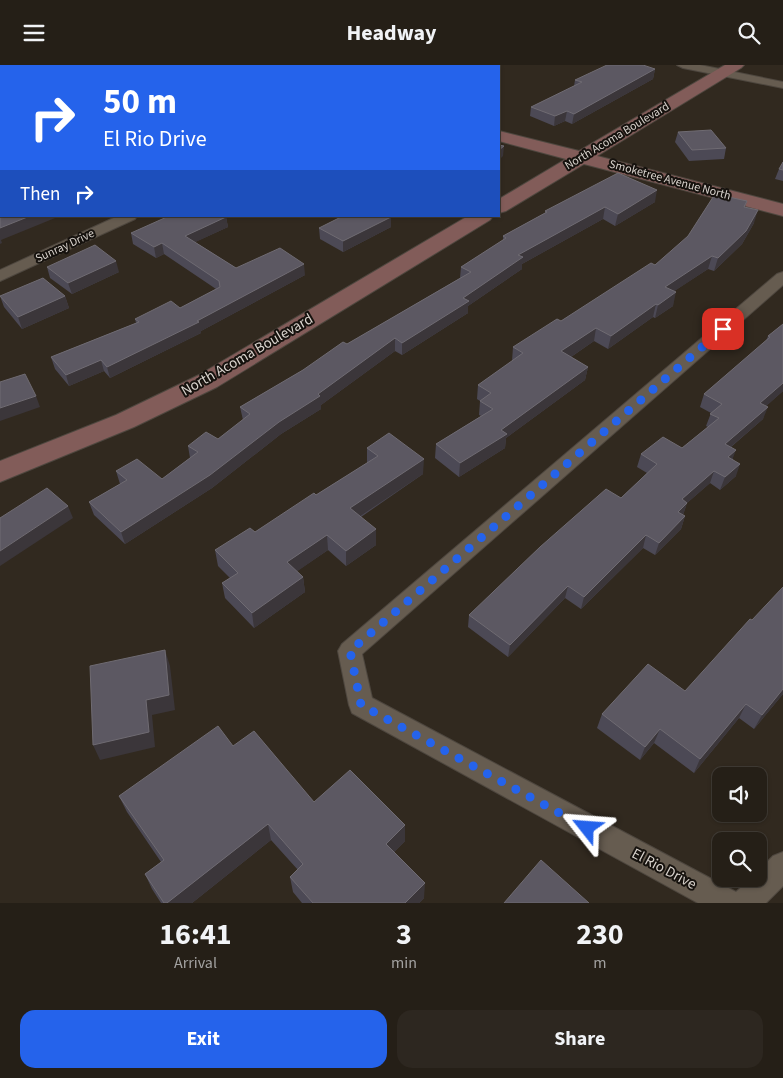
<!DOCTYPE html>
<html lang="en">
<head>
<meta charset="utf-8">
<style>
	:root { --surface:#251f17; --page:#2d2720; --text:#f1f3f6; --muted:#a3a2a1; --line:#423d36; --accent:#2563eb }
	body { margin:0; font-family:"Source Sans 3",sans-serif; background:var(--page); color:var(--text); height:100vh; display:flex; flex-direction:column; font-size:19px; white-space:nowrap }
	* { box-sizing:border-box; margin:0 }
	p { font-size:16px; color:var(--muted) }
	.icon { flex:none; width:28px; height:28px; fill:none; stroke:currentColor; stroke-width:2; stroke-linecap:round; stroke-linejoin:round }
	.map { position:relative; height:838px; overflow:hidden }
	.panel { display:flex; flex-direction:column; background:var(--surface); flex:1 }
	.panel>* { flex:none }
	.hud { position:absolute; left:0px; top:0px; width:500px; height:152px; box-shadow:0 1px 4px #0004,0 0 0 1px var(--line); background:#2563eb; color:#fff; overflow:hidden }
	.tools { position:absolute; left:712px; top:702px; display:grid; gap:10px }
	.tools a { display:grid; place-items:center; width:55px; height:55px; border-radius:10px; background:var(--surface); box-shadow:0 1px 4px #0004,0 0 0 1px var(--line); font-size:25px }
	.pin { position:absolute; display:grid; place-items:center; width:42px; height:42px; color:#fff; margin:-21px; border-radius:10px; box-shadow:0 2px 8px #0006 }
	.me { position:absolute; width:55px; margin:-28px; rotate:298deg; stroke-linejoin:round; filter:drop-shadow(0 0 4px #0008) }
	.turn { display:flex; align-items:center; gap:18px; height:105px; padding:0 20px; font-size:22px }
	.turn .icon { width:65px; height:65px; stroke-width:2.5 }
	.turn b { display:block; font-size:35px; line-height:42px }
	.then { display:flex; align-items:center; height:48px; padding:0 20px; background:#0003; gap:10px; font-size:19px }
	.eta { display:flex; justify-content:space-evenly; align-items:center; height:85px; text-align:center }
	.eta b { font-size:30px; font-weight:700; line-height:35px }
	.action { display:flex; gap:10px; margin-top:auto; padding:10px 20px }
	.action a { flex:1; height:58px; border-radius:15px; background:var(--accent); color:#fff; font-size:20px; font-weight:700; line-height:58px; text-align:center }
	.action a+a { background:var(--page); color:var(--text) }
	header { display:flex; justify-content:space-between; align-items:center; height:65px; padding:0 20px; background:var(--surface); font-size:22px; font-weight:700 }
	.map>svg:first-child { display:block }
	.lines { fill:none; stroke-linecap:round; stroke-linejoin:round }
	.street-casing { stroke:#4e473f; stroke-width:2 }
	.secondary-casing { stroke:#4e473f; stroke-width:2 }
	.street { fill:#665c50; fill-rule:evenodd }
	.secondary { fill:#825c59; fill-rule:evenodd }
	.wall { fill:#4c4955 }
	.shaded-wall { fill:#3b363a }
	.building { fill:#5c5862; stroke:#6f6b72 }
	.route { stroke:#2563eb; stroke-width:9; stroke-dasharray:0 16.2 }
	.labels { text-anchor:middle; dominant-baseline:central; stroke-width:4; stroke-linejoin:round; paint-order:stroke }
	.far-street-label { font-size:12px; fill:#d8d2cc; stroke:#16120e }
	.street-label { font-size:15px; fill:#d8d2cc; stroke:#16120e }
</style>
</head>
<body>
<header><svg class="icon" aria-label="menu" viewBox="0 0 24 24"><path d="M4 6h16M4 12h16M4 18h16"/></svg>Headway<svg class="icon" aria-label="search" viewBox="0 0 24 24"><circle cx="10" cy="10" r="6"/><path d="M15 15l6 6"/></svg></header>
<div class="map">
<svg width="783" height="838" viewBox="0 0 783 838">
	<rect width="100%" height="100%" fill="#31291f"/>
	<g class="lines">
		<g class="street-casing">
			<g id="street">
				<polygon points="677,0 700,0 783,17 783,23 683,3"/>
				<rect x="0" y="55" width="1" height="8"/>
				<polygon points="118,151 137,151 135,154 0,216 0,205"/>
				<polygon points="783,207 783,220 362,589 372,633 736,827 750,814 759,814 759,805 773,791 783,787 783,821 766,838 698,838 352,648 349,640 338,586 342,579 777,209"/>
			</g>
		</g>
		<g class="secondary-casing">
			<g id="secondary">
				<polygon points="204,0 224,0 225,1 205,1"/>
				<polygon points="725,0 744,0 741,3 597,91 783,139 783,151 584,99 506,146 499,148 499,134 566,94 499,76 499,66 579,86"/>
				<polygon points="468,151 493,151 490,155 217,322 134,362 0,417 0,396 116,350 199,310"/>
			</g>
		</g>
		<use href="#street" class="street"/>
		<use href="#secondary" class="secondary"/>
	</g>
	<g class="wall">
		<polygon points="37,0 172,0 176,1 41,1"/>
		<polygon points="298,0 349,0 347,1 302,1"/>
		<polygon points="360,0 442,0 440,1 365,1"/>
		<polygon points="655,4 653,14 572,59 565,56 554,61 530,51 531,42 574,21 575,15"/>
		<polygon points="678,67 726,83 724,94 689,96 675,77"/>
		<polygon points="783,97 783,116 775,114 779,104"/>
		<polygon points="747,136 745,142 754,158 742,179 714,206 708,204 674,226 673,241 655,253 653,252 608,284 594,276 571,292 588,302 585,315 506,373 505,383 459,412 435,393 436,379 481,351 479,350 480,336 477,334 478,320 512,296 513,282 561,256 655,200"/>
		<polygon points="655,137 615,161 603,154 522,199 522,204 468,241 468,248 402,290 395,286 321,340 321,344 281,369 212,423 125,479 94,450 89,437 120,419 116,406 162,414 190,393 188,381 218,374 243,355 240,342 460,213 461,202 503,175 503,171 545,148 545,146"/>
		<polygon points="226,152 228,162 195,177 236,203 305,210 201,266 201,268 110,313 104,306 69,321 55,304 51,292 136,258 135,254 180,243 216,224 164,189 156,193 133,179 131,168"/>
		<polygon points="391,162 343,187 320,174 319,163"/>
		<polygon points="47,202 119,207 72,229 50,213"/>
		<polygon points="0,231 65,231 69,243 22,264 4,242"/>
		<polygon points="783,259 783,326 766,341 763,354 731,382 736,411 720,425 710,418 687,438 683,450 685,451 681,464 655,490 643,483 581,544 565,533 508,592 468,562 469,550 621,433 647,408 637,402 641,389 682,383 708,362 706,361 711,348 700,342 704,329 766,276 768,271"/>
		<polygon points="367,383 423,409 361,452 376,480 346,501 328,485 297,506 303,512 305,527 254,563 225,533 222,518 230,513 218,501 215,485 255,467 316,430 367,398"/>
		<polygon points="685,626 783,629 754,664 739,653 694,708 654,678 640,695 597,663 602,649"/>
		<polygon points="233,681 314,737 405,760 405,776 394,787 424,833 419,838 302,838 293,827 290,812 298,805 271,775 192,838 161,838 152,824 145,809 161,797 127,747 119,731"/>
	</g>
	<g class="shaded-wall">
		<polygon points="332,0 349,0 347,1 330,1"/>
		<polygon points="428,0 442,0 440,1 427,1"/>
		<polygon points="655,4 653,14 572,59 574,49"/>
		<polygon points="1,20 1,32 0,33 0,21"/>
		<polygon points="567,46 565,56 554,61 555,51"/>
		<polygon points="504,81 503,91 499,95 499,85"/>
		<polygon points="1,110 1,123 0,124 0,111"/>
		<polygon points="657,125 655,137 615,161 618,149"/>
		<polygon points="605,142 603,154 522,199 522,204 468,241 468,248 402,290 402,278 463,233 518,190"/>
		<polygon points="758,145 754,158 742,179 714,206 718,193"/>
		<polygon points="30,151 60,151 1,175 2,178 0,179 0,163"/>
		<polygon points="226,152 228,162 187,181 185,171"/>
		<polygon points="391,152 391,162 343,187 343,176"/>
		<polygon points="162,178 164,189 156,193 154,182"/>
		<polygon points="712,191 708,204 661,235 665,222"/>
		<polygon points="116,196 119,207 72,229 68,218"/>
		<polygon points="304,199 305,210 201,266 201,268 110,313 107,302 197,256"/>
		<polygon points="676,227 673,241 655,253 658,240"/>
		<polygon points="65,231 69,243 22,264 18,252"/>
		<polygon points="656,239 653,252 608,284 611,271"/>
		<polygon points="596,263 594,276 559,300 561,286"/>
		<polygon points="395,273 395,286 321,340 321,344 281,369 212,423 125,479 121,467 318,329"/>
		<polygon points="101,295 104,306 69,321 66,310"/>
		<polygon points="588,302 585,315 506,373 505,383 459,412 460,398 501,365"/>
		<polygon points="783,318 783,326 756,350 760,338"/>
		<polygon points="36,331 40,342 0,356 0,343"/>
		<polygon points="768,342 763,354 720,391 725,379"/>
		<polygon points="736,385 731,398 728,392"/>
		<polygon points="424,394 423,409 350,458 350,443"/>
		<polygon points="740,399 736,411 720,425 725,412"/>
		<polygon points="714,406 710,418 687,438 683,450 674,460 682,434"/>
		<polygon points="68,441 73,453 0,501 0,486"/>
		<polygon points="685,451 681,464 655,490 659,478"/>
		<polygon points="376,464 376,480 346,501 346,486"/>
		<polygon points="327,470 328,485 289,512 287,497"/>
		<polygon points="646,470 643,483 581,544 584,532"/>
		<polygon points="303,512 305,527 254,563 252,548"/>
		<polygon points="568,521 565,533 508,592 510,580"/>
		<polygon points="165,585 170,601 175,645 152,650 155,682 100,695 93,680 146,635"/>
		<polygon points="783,624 783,629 754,664 762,650"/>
		<polygon points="746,639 739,653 694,708 700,694"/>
		<polygon points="660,664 654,678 640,695 645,682"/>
		<polygon points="268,759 271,775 192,838 167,838"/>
		<polygon points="405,760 405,776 387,794 386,779"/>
		<polygon points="425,818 424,833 419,838 405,838"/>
	</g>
	<g class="building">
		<polygon points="4,0 29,0 27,1 1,1 1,20 0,21 0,2"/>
		<polygon points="67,0 129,0 127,1 71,1"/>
		<polygon points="133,0 172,0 176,1 130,1"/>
		<polygon points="323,0 332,0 330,1 322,1"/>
		<polygon points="396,0 428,0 427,1 400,1"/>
		<polygon points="607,0 643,0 655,4 574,49 567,46 555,51 531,42 582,17 575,15"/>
		<polygon points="711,65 726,83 692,85 678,67"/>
		<polygon points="499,80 504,81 499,85"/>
		<polygon points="1,82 1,110 0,111 0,83"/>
		<polygon points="783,97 783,105 779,104"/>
		<polygon points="618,108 657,125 618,149 605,142 518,190 523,192 463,233 469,236 402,278 395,273 318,329 320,331 279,357 210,410 121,467 89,437 127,415 116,406 137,394 162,414 198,387 188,381 206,367 218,374 250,349 240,342 303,305 343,277 347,279 471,207 461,202 506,173 503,171 547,147 545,146"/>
		<polygon points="715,129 747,136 744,142 758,145 746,166 718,193 712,191 665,222 676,227 658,240 656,239 611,271 596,263 561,286 588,302 501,365 507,369 460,398 436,379 493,344 480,336 491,328 478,320 523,288 513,282 557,254 561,256 651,198 655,200 688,171"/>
		<polygon points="0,133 1,133 1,151 30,151 0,163"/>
		<polygon points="169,151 226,152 185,171 236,203 280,183 304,199 197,256 199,257 107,302 101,295 66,310 51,292 139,257 135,254 171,236 180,243 220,222 219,216 162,178 154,182 131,168"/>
		<polygon points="343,151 391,151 391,152 343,176 319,163"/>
		<polygon points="95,180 116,196 68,218 47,202"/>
		<polygon points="43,213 65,231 18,252 0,231"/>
		<polygon points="783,259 783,318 760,338 768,342 725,379 736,385 728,392 740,399 725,412 714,406 682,434 687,438 678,447 685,451 659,478 646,470 584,532 568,521 510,580 469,550 540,482 606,424 621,433 657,399 641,389 663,372 682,383 719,353 710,349 722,339 704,329 770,272 768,271"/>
		<polygon points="25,309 36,331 0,343 0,317"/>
		<polygon points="389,368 424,394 350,443 376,464 346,486 327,470 287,497 303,512 252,548 222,518 238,508 215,485 250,463 255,467 314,428 316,430 378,391 367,383"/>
		<polygon points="47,423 68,441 0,486 0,453"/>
		<polygon points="783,522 783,624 762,650 746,639 700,694 660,664 645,682 602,649 648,599 685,626 750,554 752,555"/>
		<polygon points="165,585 169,630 146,635 149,667 93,680 90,601"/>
		<polygon points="218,661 233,681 254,666 314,737 350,705 405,760 386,779 425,818 405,838 313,838 290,812 303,799 268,759 167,838 164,838 145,809 164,795 119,731"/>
		<polygon points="541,795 589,838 504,838"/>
	</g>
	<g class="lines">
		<polyline class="route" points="587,763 361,640 350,586 723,264"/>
	</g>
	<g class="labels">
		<g class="far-street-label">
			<text transform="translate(617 71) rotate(-31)">North Acoma Boulevard</text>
			<text transform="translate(670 115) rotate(15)">Smoketree Avenue North</text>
			<text transform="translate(65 181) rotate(-25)">Sunray Drive</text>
		</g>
		<g class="street-label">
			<text transform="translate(247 290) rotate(-30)">North Acoma Boulevard</text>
			<text transform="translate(664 804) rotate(28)">El Rio Drive</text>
		</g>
	</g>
</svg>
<div class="tools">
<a><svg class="icon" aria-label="sound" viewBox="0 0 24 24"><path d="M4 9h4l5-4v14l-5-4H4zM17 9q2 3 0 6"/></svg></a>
<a><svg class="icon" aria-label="search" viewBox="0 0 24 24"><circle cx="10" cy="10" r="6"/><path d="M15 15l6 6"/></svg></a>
</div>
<div class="pin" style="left:723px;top:264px;background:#d93025"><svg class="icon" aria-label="arrive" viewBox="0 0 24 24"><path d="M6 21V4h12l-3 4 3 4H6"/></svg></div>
<svg class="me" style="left:587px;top:763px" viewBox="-20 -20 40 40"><path d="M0-17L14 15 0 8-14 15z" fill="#2563eb" stroke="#fff" stroke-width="4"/></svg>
<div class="hud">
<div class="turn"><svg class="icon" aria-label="right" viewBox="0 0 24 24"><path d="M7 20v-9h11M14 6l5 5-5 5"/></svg><div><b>50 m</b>El Rio Drive</div></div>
<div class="then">Then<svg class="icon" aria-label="right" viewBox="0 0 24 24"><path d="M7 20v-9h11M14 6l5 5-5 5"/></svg></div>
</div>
</div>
<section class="panel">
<div class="eta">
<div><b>16:41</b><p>Arrival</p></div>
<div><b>3</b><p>min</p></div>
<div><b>230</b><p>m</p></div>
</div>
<div class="action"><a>Exit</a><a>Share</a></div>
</section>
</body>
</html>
